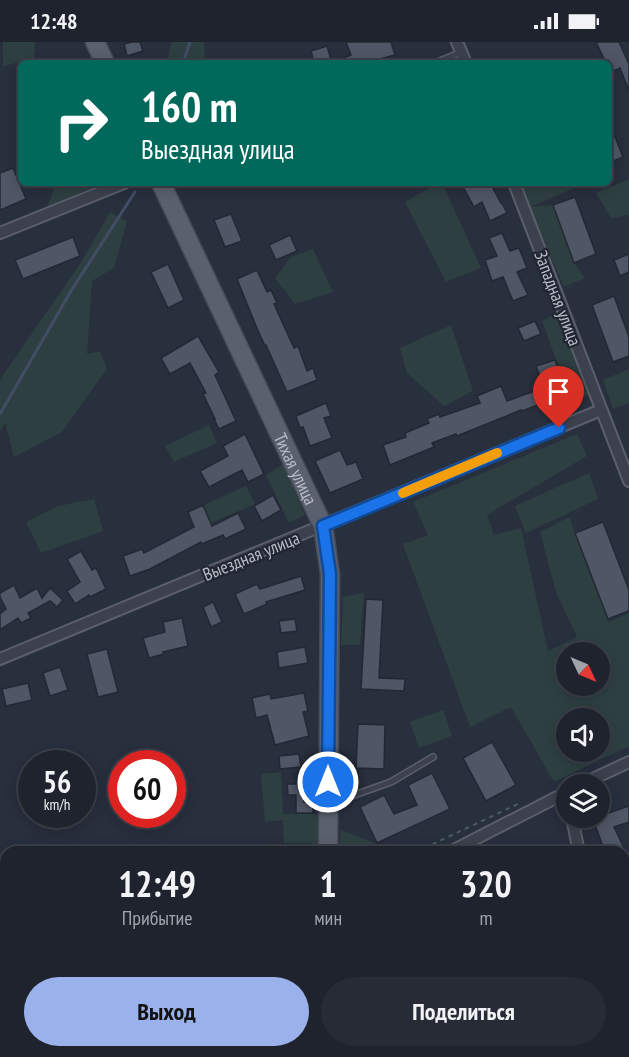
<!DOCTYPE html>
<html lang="ru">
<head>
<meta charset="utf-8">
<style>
	:root { --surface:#1e232e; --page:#262b36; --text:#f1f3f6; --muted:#a1a4aa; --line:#3c404a; --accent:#9ab1eb }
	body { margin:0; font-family:"PT Sans Narrow",sans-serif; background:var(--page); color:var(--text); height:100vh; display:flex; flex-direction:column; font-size:22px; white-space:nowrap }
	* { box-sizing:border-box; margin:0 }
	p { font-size:20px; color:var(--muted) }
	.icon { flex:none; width:33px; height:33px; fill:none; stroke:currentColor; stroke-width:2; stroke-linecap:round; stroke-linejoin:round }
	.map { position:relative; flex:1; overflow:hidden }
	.details { position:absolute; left:0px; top:804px; width:630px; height:212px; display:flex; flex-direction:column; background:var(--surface); border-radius:18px 18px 0 0; box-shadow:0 3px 15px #0003,0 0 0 2px var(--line) }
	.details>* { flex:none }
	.top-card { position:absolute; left:18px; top:18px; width:594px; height:126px; border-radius:9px; box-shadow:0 3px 15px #0003,0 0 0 2px var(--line); background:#00695c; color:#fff; overflow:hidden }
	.needle { width:39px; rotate:134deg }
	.buttons { position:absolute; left:556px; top:600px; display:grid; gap:12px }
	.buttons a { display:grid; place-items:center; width:54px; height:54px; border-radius:50%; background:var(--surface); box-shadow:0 3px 15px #0003,0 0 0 2px var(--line); font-size:30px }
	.speed { position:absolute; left:18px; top:708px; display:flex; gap:12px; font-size:30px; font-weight:700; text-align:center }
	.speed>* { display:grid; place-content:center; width:78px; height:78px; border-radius:50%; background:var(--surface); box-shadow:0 3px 15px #0003,0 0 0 2px var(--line); line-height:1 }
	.speed small { font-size:15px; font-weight:400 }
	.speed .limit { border:9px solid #d22; background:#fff; color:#111 }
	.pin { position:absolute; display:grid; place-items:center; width:51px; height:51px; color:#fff; margin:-62px -26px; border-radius:50% 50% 50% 0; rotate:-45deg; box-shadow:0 0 6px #0007 }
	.pin .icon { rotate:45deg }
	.me { position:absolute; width:66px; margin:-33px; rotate:0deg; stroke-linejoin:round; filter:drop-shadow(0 0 4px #0008) }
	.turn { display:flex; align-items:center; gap:21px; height:126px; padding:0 24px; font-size:27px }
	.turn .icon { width:78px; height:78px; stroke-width:2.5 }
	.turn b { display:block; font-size:42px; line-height:51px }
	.eta { display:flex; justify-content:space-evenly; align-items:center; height:102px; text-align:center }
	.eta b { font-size:36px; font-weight:700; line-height:42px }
	.cta { display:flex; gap:12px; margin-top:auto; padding:12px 24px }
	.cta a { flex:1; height:69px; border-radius:36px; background:var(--accent); color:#111; font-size:24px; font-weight:700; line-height:69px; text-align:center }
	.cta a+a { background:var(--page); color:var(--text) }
	.status { display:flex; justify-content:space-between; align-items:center; height:42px; padding:0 30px; background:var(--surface); direction:ltr }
	.status svg { height:16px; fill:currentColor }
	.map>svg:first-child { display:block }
	.green { fill:#2e3f42; fill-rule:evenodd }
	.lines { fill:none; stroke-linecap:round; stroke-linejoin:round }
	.stream { stroke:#424d65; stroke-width:3 }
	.building { fill:#4f5665; stroke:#232834; stroke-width:1.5 }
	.service-casing { stroke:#5a5f6b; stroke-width:8 }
	.minor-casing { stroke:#5a5f6b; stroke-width:14 }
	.primary-casing { stroke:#454a56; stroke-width:21 }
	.path { stroke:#4c5b5f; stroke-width:2; stroke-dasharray:4.5 4.5; stroke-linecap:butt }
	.service { stroke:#3c414d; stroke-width:5 }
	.minor { stroke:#3c414d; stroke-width:10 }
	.primary { stroke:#5a606d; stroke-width:18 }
	.route-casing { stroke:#114b97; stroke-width:15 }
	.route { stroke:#1a73e8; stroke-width:10 }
	.slow { stroke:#f59e0b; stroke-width:10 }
	.labels { text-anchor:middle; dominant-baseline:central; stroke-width:4.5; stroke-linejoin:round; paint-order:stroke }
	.street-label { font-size:18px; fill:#b8bdc8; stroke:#212632 }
</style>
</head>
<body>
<div class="status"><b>12:48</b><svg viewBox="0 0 49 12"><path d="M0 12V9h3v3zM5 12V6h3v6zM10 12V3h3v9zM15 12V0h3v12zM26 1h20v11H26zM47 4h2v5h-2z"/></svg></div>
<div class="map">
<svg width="629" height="1015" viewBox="0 0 629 1015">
	<rect width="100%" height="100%" fill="#282f3d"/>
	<g class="green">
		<polygon points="3,0 35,0 34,17 3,24"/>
		<polygon points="171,0 204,0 205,21 167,21"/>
		<polygon points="629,137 629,173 611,176 596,151"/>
		<polygon points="56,141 102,141 47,166"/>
		<polygon points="438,141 442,141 481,226 446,240 405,160"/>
		<polygon points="528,141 586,141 530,165 553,163 574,221 585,236 564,245 530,166 522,144"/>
		<polygon points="110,170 127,179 114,226 92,239 87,312 100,309 107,327 62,390 14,415 5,380 0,390 0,339 3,333 80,222"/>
		<polygon points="313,207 333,250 295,262 275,236 291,215"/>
		<polygon points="560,269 593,352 571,359 542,279"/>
		<polygon points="451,283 473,349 444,364 407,331 400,306"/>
		<polygon points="629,327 629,361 613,367 603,338"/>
		<polygon points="209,383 217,401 174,420 165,404"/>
		<path d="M577,392L587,414L487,473L494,493L521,486L548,609L577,595L556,550L540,490L569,475L609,580L629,571V704L554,740L511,665L470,685L403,502L428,493L413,460ZM567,610H600V644H567ZM567,676H600V710H567Z"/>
		<polygon points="283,422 305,473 289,481 266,433"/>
		<polygon points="589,431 598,457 526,491 515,464"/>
		<polygon points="246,444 255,462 211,481 202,464"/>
		<polygon points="94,457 103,489 41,511 26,480 58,464"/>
		<polygon points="364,551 360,603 341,603 343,555"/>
		<polygon points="443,668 452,694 419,706 410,680"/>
		<polygon points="281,730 283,772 319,772 319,802 322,810 302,810 302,802 284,802 283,778 265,780 261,732"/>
		<polygon points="341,788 398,810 338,810"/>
	</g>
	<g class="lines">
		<g class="stream">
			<polyline points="183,21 190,0"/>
			<polyline points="0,372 71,249 135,150"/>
		</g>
	</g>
	<g class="building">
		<polygon points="132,0 140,0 143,9 127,14 124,2"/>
		<polygon points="346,0 391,0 395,13 365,21 333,21 333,20 351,13"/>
		<polygon points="596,0 619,0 629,22 629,49 620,26 609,31 609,21 606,21"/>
		<polygon points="327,4 332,21 314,21 311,9"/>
		<polygon points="609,80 623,115 609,121"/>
		<polygon points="13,126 26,157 0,168 0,131"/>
		<polygon points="461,141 490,141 501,161 502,161 507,171 490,179 482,160 474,165"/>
		<polygon points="575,155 596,212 574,221 553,163"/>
		<polygon points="231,172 242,199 225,205 214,178"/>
		<polygon points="502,191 510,209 519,206 527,226 517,230 528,253 513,259 503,235 492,239 485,218 497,214 489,196"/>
		<polygon points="290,193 297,209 276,218 269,203"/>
		<polygon points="73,195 80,214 23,237 15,218"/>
		<polygon points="629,212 629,230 620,234 614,218"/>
		<polygon points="168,222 184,258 168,266 151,230"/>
		<polygon points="257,228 267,250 271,248 277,261 274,262 294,306 298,304 307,329 313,326 317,338 287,350 266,303 265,304 256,284 237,237"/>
		<polygon points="614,254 629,295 629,314 613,320 592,263"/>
		<polygon points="535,279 541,292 524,299 518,286"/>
		<polygon points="198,294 219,330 215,333 236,379 219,387 214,377 215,377 203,352 206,351 190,321 170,332 161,316"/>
		<polygon points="555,318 566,347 536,358 538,363 522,369 521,368 457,394 456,392 432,401 434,405 390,423 383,403 406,395 405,391 429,381 427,377 439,372 440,375 480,361 477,354 501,344 507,359 540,347 539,342 542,340 536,324"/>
		<polygon points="326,361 331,374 324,376 332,396 310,404 303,385 300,386 296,374"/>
		<polygon points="245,392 264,432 248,440 242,428 209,445 200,429 228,414 223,404"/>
		<polygon points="340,408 347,423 356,420 363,437 330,451 315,419"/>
		<polygon points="273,453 281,468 262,479 254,464"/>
		<polygon points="203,463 212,484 238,471 246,487 225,497 223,493 202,502 201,500 150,527 130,534 123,514 142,507 144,511 194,485 188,470"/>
		<polygon points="603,480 629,548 629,569 608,577 575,491"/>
		<polygon points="81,509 92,528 96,526 106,547 90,555 89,553 75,562 67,549 80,540 67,517"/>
		<polygon points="301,534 305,548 266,560 267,562 244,572 235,552 257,542 260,547"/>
		<polygon points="14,543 20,556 37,546 42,556 50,546 63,558 57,565 50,559 28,571 31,576 21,581 18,576 0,588 0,572 6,567 0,555 0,551"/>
		<polygon points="366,557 383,558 379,636 405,637 404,649 361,647"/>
		<polygon points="213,560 222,580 211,585 203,565"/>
		<polygon points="182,576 188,604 163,610 164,612 149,616 143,596 165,590 163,580"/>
		<polygon points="295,577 297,589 281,591 279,579"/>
		<polygon points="305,605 308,621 279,626 277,610"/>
		<polygon points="107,607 118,650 98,655 87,612"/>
		<polygon points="60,625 68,648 50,654 43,631"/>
		<polygon points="28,641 32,658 6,664 2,647"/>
		<polygon points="304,651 308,669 303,670 309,694 275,703 267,673 256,676 252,656 270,652 271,657"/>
		<polygon points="358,682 385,683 384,727 356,726"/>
		<polygon points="492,700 516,743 486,759 463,716"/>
		<polygon points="299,712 301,725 280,727 279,714"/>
		<polygon points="432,731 450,767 377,801 360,765 384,753 394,772 417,763 408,743"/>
		<polygon points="296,739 303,739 304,760 313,760 313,771 296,771 296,753 288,753 287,742 296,742"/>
		<polygon points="629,764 629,780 614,785 626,810 605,810 593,777 600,776 600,774"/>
		<rect x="272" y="802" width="39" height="8"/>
	</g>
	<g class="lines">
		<g class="service-casing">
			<g id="service">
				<polyline points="435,21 462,10"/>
				<polyline points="332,761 391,740 433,715"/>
			</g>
		</g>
		<g class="minor-casing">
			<g id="minor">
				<polyline points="457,0 466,21"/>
				<polyline points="514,141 629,439"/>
				<polyline points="0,191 124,141"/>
				<polyline points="0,617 601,368"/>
				<polyline points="582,742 629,720"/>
				<polyline points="572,776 579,810"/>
				<polyline points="450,810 567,750"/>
				<polyline points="597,1010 597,1015"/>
				<polyline points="38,1015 50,1010"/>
			</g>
		</g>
		<g class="primary-casing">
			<g id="primary">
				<polyline points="95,0 105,21"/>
				<path id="s1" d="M161,141L323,484L330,532L328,810"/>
				<polyline points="336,1010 336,1015"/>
			</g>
		</g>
		<polyline class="path" points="416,810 518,762"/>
		<use href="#service" class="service"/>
		<use href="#minor" class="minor"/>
		<use href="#primary" class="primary"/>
	</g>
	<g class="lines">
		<g class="route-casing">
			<polyline id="route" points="328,740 330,532 323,484 559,386"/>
		</g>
		<use href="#route" class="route"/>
		<polyline class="slow" points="403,451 497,411"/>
	</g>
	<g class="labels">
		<g class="street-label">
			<text transform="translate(558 256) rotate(69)">Западная улица</text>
			<text stroke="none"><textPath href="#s1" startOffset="316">Тихая улица</textPath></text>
			<text transform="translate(251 514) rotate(-22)">Выездная улица</text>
		</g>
	</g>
</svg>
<div class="buttons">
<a><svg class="needle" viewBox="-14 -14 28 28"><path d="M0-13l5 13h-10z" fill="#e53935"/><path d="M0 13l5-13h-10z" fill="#a1a4aa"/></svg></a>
<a><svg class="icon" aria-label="sound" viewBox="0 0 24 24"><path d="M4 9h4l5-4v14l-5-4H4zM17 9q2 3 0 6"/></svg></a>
<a><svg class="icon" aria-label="layers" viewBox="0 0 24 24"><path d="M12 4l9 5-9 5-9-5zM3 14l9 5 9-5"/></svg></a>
</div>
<div class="speed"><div>56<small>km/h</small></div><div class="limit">60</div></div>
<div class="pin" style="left:559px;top:386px;background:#d93025"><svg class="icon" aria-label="arrive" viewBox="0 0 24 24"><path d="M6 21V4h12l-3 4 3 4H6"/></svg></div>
<svg class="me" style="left:328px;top:740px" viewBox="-20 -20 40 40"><circle r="17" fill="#1a73e8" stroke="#fff" stroke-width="3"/><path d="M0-11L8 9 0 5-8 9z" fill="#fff"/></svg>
<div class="top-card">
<div class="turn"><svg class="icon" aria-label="right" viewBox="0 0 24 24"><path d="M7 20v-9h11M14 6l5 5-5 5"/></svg><div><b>160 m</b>Выездная улица</div></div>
</div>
<section class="details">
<div class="eta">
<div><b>12:49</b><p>Прибытие</p></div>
<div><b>1</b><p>мин</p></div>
<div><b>320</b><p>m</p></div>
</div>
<div class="cta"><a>Выход</a><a>Поделиться</a></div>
</section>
</div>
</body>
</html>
